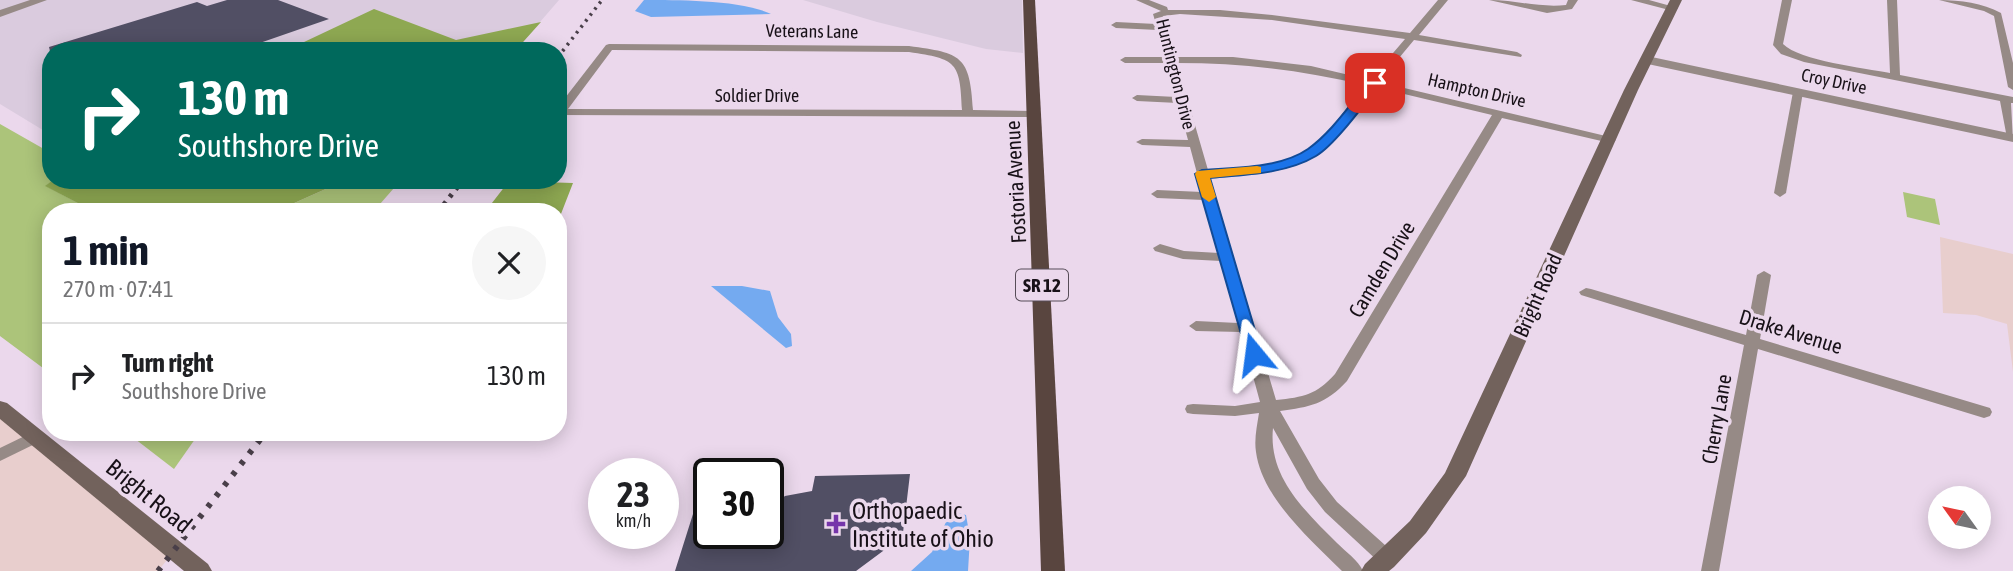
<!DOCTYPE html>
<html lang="en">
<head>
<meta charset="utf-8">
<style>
	:root { --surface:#fff; --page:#f6f6f6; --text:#202124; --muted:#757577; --line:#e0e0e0; --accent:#111827 }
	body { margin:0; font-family:"Asap Condensed",sans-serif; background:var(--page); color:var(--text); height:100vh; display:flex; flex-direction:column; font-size:26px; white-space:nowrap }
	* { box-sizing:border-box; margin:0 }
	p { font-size:23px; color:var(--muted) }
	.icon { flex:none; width:38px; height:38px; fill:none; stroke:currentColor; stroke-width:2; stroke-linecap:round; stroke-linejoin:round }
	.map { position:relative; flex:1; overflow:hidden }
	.side { position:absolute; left:42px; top:203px; width:525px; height:238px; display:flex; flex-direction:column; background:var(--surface); border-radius:28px; box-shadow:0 4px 18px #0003 }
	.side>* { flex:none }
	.hud { position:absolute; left:42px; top:42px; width:525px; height:147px; border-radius:28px; box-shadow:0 4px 18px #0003; background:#00695c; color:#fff; overflow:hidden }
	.needle { width:46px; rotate:303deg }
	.buttons { position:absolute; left:1928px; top:486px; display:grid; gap:14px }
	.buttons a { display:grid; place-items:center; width:63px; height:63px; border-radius:50%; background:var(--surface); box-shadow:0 4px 18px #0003; font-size:35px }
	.speed { position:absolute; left:588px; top:458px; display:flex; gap:14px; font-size:35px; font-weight:700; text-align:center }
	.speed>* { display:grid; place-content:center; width:91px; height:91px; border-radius:50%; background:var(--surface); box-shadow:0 4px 18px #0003; line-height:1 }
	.speed small { font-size:18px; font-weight:400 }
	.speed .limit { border:4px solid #111; border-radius:10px; background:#fff; color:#111 }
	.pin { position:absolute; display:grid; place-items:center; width:60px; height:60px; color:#fff; margin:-30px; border-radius:14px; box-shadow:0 4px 10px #0006 }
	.me { position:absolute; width:77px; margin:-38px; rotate:344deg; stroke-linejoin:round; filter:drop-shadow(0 0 5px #0008) }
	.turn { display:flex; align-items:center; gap:24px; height:147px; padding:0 21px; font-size:32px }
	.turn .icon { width:91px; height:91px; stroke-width:2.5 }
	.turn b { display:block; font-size:49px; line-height:60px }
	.round { display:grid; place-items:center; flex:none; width:74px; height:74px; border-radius:37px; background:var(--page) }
	.head { display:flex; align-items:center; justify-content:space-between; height:119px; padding:0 21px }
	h1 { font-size:42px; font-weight:700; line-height:52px; color:var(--accent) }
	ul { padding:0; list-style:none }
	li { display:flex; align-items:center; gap:21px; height:105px; padding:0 21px; border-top:2px solid var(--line) }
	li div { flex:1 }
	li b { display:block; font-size:26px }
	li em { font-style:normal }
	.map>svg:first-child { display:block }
	.commercial { fill:#e8cecd }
	.industrial { fill:#dacbde }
	.green { fill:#acc47a }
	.forest { fill:#8ea852 }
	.water { fill:#74aaf0 }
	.building { fill:#514f64 }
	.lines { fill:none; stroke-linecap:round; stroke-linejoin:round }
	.minor { fill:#968a86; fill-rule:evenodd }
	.tertiary { fill:#968a86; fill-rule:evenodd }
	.secondary { fill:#72625c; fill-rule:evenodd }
	.primary { fill:#59453f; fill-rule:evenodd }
	.rail-far2 { stroke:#493f49; stroke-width:3.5; stroke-dasharray:2.5 5; stroke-linecap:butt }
	.rail-far1 { stroke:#493f49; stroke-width:5; stroke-dasharray:3.5 6; stroke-linecap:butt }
	.rail { stroke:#493f49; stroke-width:6; stroke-dasharray:4.5 9; stroke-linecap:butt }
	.route { fill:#1a73e8; stroke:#114b97; stroke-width:2 }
	.slow { fill:#f59e0b }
	.poi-dot { fill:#7635aa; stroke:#ebd8ec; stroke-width:2.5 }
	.labels { text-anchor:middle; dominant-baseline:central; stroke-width:7; stroke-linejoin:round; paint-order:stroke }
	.far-street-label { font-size:18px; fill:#181118; stroke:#ebd8ec }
	.shield { fill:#ebd8ec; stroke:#574d58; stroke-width:2 }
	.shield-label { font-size:19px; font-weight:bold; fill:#181118 }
	.street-label { font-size:21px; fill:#181118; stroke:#ebd8ec }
	.near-street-label { font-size:24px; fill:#181118; stroke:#ebd8ec }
	.near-poi-label { font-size:24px; fill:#181118; stroke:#ebd8ec; text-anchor:start }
</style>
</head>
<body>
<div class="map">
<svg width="2013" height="571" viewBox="0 0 2013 571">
	<rect width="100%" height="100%" fill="#ebd8ec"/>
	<g class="commercial">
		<polygon points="1940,237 2013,254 2013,372 2007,324 1976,315 1943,313"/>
		<polygon points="0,408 175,550 158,571 0,571"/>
	</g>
	<g class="industrial">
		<polygon points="0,0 559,0 515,51 51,51 51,135 0,104"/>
		<polygon points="803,0 1022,0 1023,53 986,49 877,22"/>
	</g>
	<g class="green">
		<polygon points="0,124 51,153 51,180 53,180 46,186 95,212 51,212 51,374 0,336"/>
		<polygon points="346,180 401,180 373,212 274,212"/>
		<polygon points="1903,192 1935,199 1940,225 1907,217"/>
		<polygon points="126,432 200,432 174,469"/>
	</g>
	<g class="forest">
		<polygon points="374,9 456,40 541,22 515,51 285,51"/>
		<polygon points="53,180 346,180 274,212 95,212 45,186"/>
		<polygon points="509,181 573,183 559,219 565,251 558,258 558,212 485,212"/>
	</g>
	<g class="water">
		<path d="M644,0C679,0 742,0 771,14L651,17L635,11Z"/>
		<polygon points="711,286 742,286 770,291 778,317 791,334 792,346 786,348"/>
		<polygon points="955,512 966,515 970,538 968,571 911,571 932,552 946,522"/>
	</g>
	<g class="building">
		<polygon points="227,0 278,0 329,19 237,51 50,51 49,47 197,2 207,6"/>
		<polygon points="910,474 902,541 888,541 883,551 856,571 675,571 693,514 709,514 709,534 768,534 768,509 785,496 812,491 815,476"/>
	</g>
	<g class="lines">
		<g class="minor">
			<path d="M1136,0H1149L1167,7L1168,10H1220L1272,15L1410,33L1438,0H1448L1419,35L1517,52L1522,55L1521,57L1414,40L1379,82L1610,137L1616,140L1610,143L1502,118L1347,381C1326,404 1310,407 1280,411L1319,479L1337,502L1395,554L1397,559L1395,564L1388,566L1381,564L1325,512L1307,489L1273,428C1268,477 1305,511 1337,543C1346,552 1358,560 1363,571H1342C1311,540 1262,498 1256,452C1254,439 1257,426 1259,413L1235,416L1193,414L1187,413L1185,409L1187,405L1193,404L1235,406L1260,402L1241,332L1196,331L1189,326L1196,321L1238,323L1221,261L1183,259L1155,251L1153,248L1160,244L1184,251L1219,253L1204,200L1157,198L1151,194L1157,190L1202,192L1190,147L1142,145L1136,142L1142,139L1188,140L1178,103L1137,101L1132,98L1137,95L1176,97L1167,63H1125L1120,60L1125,57H1165L1158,30L1116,28L1111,25L1116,22L1156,24L1153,14L1161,11ZM1180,14L1272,20L1405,39L1370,80L1311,66L1233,57H1175L1163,16ZM1177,63C1243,63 1301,70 1365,85C1348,105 1332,130 1313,147C1286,170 1241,169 1208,170ZM1375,87L1492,115L1335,374C1316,395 1304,397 1276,400L1210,177C1242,176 1297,174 1321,151C1341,132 1357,108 1375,87Z"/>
			<path d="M1489,0C1516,0 1540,8 1566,5L1568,0H1578L1572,9L1547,13Z"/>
			<polygon points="1631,0 1649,0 1678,8 1673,11"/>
			<path d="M1782,0H1792L1783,44C1800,61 1864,68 1890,73L1887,0H1897L1900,75L2013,97V103H2011L2013,141L2007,138L2000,101L1804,62L1781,54L1773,45Z"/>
			<path d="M1939,0C1961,0 1982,3 2001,13L2013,63V90L2008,87L1994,16L1984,11Z"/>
			<path d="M609,44L909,46C962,53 970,56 973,110L1034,111L1040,114L1034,117L558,115V107L606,45ZM612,50L909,52C957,59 960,62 962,110L568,109Z"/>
			<polygon points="1798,89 1803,92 1786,193 1780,197 1774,193 1793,92"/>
			<polygon points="1764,271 1771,275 1760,339 1990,408 1992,412 1990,416 1984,418 1758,349 1719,571 1701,571 1744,345 1581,295 1579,292 1586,288 1591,289 1746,335 1757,275"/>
			<polygon points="35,431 41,433 43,437 41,441 0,461 0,448"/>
		</g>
		<g class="tertiary">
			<polygon points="30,0 47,0 0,17 0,10"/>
			<polygon points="1647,56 2013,134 2013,142 1643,63 1643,57"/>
		</g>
		<g class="secondary">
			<polygon points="1670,0 1682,0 1638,90 1466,476 1426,533 1394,567 1389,571 1361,571 1365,564 1410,521 1445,473 1624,90"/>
			<polygon points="0,401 7,403 208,564 212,571 184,571 0,419"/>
		</g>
		<polygon class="primary" points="1023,0 1035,0 1065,571 1041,571"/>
		<polyline class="rail-far2" points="558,57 602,0"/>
		<polyline class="rail-far1" points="438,212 463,180"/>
		<polyline class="rail" points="158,571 266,432"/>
	</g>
	<path class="route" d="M1370,81L1381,83C1366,102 1335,145 1316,156C1286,174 1243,175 1210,178L1262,354L1254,359L1248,358L1195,174L1202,170C1234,168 1281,168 1308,149C1332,132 1351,103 1370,81Z"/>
	<polygon class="slow" points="1257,166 1261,167 1261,173 1210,178 1216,197 1209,202 1202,197 1195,174 1197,171"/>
	<path class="poi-dot" d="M832.5 513.5h7v7h7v7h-7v7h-7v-7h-7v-7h7z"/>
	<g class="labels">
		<g class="far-street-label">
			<text transform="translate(812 31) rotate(1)">Veterans Lane</text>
			<text transform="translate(1176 74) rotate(76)">Huntington Drive</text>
			<text transform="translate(1834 81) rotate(12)">Croy Drive</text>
			<text transform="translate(1477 90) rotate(13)">Hampton Drive</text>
			<text x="757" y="95">Soldier Drive</text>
		</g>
		<rect class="shield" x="1016" y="269.5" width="52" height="31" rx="5"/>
		<g class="shield-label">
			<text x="1042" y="285">SR 12</text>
		</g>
		<g class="street-label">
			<text transform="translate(1015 182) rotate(-93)">Fostoria Avenue</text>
			<text transform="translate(1381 269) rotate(-59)">Camden Drive</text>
			<text transform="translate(1537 295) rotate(-66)">Bright Road</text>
			<text transform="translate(1791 331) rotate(17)">Drake Avenue</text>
			<text transform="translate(1716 419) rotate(-80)">Cherry Lane</text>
		</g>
		<g class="near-street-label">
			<text transform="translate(149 496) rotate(39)">Bright Road</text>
		</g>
		<g class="near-poi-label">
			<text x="852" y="510">Orthopaedic<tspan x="852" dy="28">Institute of Ohio</tspan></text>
		</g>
	</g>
</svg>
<div class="buttons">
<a><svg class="needle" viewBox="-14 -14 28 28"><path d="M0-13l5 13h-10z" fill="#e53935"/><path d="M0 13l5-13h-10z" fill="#757577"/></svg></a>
</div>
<div class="speed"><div>23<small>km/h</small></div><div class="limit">30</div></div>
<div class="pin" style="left:1375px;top:83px;background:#d93025"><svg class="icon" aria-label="arrive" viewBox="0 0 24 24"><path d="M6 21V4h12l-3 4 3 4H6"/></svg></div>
<svg class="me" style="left:1254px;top:354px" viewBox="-20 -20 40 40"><path d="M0-17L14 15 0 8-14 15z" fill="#1a73e8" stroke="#fff" stroke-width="4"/></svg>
<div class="hud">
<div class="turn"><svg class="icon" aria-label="right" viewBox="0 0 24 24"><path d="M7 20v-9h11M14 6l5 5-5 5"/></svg><div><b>130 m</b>Southshore Drive</div></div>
</div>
<section class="side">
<div class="head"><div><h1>1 min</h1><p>270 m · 07:41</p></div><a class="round"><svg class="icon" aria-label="close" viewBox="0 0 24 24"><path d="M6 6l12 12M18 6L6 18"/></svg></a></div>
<ul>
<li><svg class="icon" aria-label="right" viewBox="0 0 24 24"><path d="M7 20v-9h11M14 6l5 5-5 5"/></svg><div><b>Turn right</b><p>Southshore Drive</p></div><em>130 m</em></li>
</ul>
</section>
</div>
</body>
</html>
